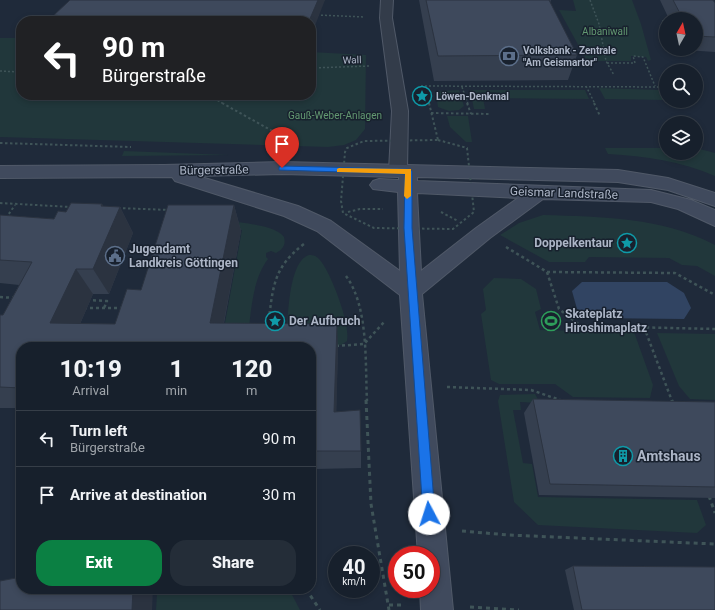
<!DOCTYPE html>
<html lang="en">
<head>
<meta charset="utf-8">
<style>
	:root { --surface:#17202c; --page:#242d38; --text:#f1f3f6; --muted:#9ea3a9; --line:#363e48; --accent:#0b8043 }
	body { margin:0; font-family:Roboto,sans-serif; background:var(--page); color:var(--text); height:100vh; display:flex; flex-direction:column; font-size:15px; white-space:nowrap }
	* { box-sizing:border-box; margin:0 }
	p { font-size:13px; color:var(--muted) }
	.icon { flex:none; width:22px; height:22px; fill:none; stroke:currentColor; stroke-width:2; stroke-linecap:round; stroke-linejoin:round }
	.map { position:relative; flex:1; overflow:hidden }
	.side { position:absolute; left:16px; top:342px; width:300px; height:252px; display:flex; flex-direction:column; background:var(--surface); border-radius:16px; box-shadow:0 2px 6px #0003,0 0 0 1px var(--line) }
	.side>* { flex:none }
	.guide { position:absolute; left:16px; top:16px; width:300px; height:84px; border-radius:16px; box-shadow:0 2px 6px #0003,0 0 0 1px var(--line); background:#202124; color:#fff; overflow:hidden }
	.needle { width:26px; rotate:9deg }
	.buttons { position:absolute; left:659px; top:12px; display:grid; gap:8px }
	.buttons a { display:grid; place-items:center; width:44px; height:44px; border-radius:50%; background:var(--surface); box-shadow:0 2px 6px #0003,0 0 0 1px var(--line); font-size:20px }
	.speed { position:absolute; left:328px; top:546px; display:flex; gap:8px; font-size:20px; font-weight:700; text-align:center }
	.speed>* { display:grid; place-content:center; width:52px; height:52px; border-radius:50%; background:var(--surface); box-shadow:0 2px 6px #0003,0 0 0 1px var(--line); line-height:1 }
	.speed small { font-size:10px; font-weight:400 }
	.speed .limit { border:6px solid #d22; background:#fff; color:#111 }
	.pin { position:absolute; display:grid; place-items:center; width:34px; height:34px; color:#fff; margin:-41px -17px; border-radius:50% 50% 50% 0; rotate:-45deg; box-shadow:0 0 4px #0007 }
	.pin .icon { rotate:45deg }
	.me { position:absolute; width:44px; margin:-22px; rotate:355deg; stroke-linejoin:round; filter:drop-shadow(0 0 3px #0008) }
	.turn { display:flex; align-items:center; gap:14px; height:84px; padding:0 20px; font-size:18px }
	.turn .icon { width:52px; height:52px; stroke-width:2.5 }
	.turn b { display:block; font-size:28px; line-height:34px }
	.eta { display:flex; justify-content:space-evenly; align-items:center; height:68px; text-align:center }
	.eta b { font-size:24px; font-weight:800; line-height:28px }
	.primary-button { display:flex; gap:8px; margin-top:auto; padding:8px 20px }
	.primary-button a { flex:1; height:46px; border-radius:16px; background:var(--accent); color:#fff; font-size:16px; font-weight:800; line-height:46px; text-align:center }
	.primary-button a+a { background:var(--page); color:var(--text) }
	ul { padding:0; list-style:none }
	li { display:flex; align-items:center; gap:12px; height:56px; padding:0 20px; border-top:1px solid var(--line) }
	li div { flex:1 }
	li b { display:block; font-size:15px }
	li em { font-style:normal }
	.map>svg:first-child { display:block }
	.green { fill:#21373b }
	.water { fill:#314462 }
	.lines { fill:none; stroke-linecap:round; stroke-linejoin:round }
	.street-casing { stroke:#505968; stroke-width:2 }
	.secondary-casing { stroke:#505968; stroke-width:2 }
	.path-far3 { stroke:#3f5458; stroke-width:1.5; stroke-dasharray:2 2; stroke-linecap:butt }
	.path-far2 { stroke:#3f5458; stroke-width:2; stroke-dasharray:2.5 2.5; stroke-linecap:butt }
	.path-far1 { stroke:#3f5458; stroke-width:2.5; stroke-dasharray:3 3; stroke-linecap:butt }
	.path { stroke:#3f5458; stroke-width:3; stroke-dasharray:4 4; stroke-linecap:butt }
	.street { fill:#333c4a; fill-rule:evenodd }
	.secondary { fill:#404a5d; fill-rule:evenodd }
	.wall { fill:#353f4f }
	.shaded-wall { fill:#2b3340 }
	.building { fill:#3e495c; stroke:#2b3340 }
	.route { fill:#1a73e8; stroke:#114b97 }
	.slow { fill:#f59e0b }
	.labels { text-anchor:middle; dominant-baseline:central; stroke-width:3; stroke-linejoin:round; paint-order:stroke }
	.far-park-label { font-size:10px; fill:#639971; stroke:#18212e }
	.far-poi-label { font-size:10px; font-weight:bold; fill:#adb6c7; stroke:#18212e; text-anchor:start }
	.far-street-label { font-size:10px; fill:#adb6c7; stroke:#18212e }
	.street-label { font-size:12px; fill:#adb6c7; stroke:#18212e }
	.poi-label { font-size:12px; font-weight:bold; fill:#adb6c7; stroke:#18212e; text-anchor:start }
	.near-poi-label { font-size:14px; font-weight:bold; fill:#adb6c7; stroke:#18212e; text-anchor:start }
</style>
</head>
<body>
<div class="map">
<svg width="715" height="610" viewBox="0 0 715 610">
	<rect width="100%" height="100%" fill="#1f2a3a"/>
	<g class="green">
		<polygon points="573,0 632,0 641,24 651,60 648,61 646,57 631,56 631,61 587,61 559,10 576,11"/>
		<polygon points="0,38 21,38 21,95 311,95 311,52 366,55 365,129 356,140 344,145 328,147 0,137"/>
		<polygon points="599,88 659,90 666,95 666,100 605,99"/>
		<polygon points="459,90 464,106 459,110 449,111 438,107 436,94 441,91"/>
		<polygon points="470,90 585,90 589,99 483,98 485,109 474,109"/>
		<polygon points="447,116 468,116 472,142 466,142 450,127"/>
		<path d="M605,148H666V153H696V148L715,153V176C680,161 646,156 608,154Z"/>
		<polygon points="124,151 229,155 122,156"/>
		<path d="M543,215C602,217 662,217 715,245V276L697,266L682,265L669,258L589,257L585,262H549L500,235L519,223Z"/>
		<path d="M203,220C220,221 274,222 284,237C286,245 283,249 276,253L271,251L266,253V257L268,259C251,281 251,317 247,344L221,345L242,230H177Z"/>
		<path d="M309,255C312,255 315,255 318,258C330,269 351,325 347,341L341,345H286C288,325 287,262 309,255Z"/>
		<polygon points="494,278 521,279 536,289 541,309 535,312 540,330 634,332 653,385 650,398 573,397 555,384 499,384 491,380 481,314 486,310 483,289"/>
		<polygon points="657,333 715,334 715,400 690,399 679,386"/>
		<polygon points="535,394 540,403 520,402 521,410 513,410 523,463 532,464 538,497 697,500 706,525 697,533 538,525 514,502 498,401 500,395"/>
		<polygon points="183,589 289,589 300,610 156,610 157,594"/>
	</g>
	<polygon class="water" points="582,282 667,282 684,293 691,308 684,319 591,318 577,309 572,291"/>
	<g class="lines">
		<g class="street-casing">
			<polygon id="street" points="381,0 393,0 392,18 408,111 407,171 404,175 398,177 392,175 389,171 392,111 380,18"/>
		</g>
		<g class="secondary-casing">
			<path id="secondary" d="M282,162L618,170L668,178L715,193V206L668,190L618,182L417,177V181L651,190L691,200L715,210V226L678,209L651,202L543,199L490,238L422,294L453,610H421L420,589H431V555H418L400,295L317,231L284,216L175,181L172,177L0,178V166L164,165ZM282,174L399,177V180L379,179L373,181L370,185L373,189L398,192L400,271L331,221L298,206L198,176ZM417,193L518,198L476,228L421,271Z"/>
		</g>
		<g class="path-far3">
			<polyline points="590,0 599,24 606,61 614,75"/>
			<polyline points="317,15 364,17"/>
			<polyline points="662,21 666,21"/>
			<polyline points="607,63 635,63 633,56 643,57 655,86"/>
			<polyline points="311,68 370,66"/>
			<polyline points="0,71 21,72"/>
			<polyline points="421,86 666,87"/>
			<polyline points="586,86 595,104"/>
			<polyline points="425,87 429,104"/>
			<polyline points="462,87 468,104"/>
			<polyline points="207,95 224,104"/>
		</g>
		<g class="path-far2">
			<polyline points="222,103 276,133 288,145"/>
			<polyline points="429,103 438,140"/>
			<polyline points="467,103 471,114"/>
			<polyline points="594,103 600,116"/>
			<polyline points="431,113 491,114"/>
			<polygon points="438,140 467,148 474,212 453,229 374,228 343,213 341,201 345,152 347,148 364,141"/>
			<polyline points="0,143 131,147"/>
			<polyline points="0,203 71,207"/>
			<polyline points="118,208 169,210"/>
			<polyline points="348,212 360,209 383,209"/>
			<polyline points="441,212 458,221"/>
			<polyline points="6,218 15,205"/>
		</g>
		<g class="path-far1">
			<polyline points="506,247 547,272 675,273 715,295"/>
			<polyline points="547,272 559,309 581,326 715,329"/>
			<path d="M346,276C369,307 365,364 367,401"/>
			<polyline points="0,297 15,298"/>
			<polyline points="87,300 107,301 104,308"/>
			<polyline points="84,308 123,308"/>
			<path d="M268,326C273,289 272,268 304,244"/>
			<polyline points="644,327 672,401"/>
			<polyline points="336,346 364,344 385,321"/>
			<polyline points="447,387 531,390 560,400"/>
		</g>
		<g class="path">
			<polyline points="366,400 371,504 389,610"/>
			<polyline points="672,400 673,404"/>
			<polyline points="709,496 715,513"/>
			<polyline points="462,531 508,535 715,544"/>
			<polyline points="306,589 320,610"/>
			<polyline points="389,605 405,605"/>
			<polyline points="470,607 519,610"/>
		</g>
		<use href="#street" class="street"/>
		<use href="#secondary" class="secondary"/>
	</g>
	<g class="wall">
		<polygon points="325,0 311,21 57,21 54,15"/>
		<polygon points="419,0 551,0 550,3 577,55 568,80 434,81"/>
		<polygon points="660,0 713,0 715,3 715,52 685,50 684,49 696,49 696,19 669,19"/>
		<polygon points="102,204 103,206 120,207 133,233 109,294 93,294 80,324 115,324 141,290 234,205 241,231 224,323 338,347 336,412 361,451 361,468 315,469 313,511 311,512 311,347 21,347 21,408 0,408 0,315 3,315 19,285 0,283 0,215 54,219 66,212"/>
		<polygon points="533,399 715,402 715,498 539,495 524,413"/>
		<polygon points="573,566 715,610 574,610 565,570"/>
	</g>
	<g class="shaded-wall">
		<polygon points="318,0 325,0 311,36 311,21 309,21"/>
		<polygon points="102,204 113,224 120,207 133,233 109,294 93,269 101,206"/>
		<polygon points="234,205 241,231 219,347 210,323"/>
		<polygon points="76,269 93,294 70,347 50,323"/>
		<polygon points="337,324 338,347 336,431 334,412"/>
		<polygon points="312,451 315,469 313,511 311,503 311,469"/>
		<polygon points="133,589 153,589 152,610 132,610"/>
	</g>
	<g class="building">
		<polygon points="70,0 318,0 309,21 288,21 235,18 233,21 69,21 58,20 63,16 54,15"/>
		<polygon points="426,0 549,0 577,55 438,56"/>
		<polygon points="673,0 713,0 715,3 715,37 696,36 696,19 683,19"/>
		<polygon points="71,203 102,204 101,206 120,207 93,269 76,269 50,323 115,324 127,289 141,290 168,205 234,205 210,323 337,324 334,412 360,410 361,451 312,451 311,469 311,347 21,347 21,388 0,387 0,315 3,315 32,262 0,260 0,215 54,219 58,211 66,212"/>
		<polygon points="533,399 715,402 715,487 550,484"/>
		<polygon points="573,566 715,567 715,610 582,610"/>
		<polygon points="21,577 21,589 133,589 132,610 0,610 0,581"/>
	</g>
	<polygon class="route" points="282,166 408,169 412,171 412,228 435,514 433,518 429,520 425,518 423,514 404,228 405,174 279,170 279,167"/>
	<polygon class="slow" points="339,168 411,169 411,196 407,199 404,196 405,174 337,172 337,169"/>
	<defs>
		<g id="bank-ring" transform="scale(1)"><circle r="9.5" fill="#18212e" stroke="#5c6f8a" stroke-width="1.5"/><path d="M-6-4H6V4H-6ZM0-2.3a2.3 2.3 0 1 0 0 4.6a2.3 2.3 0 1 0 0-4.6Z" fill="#5c6f8a"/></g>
		<g id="sight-ring" transform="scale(1)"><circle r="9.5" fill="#18212e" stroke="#0f9aa8" stroke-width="1.5"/><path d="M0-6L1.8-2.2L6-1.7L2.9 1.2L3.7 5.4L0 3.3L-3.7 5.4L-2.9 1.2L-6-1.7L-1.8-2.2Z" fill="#0f9aa8"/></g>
		<g id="civic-ring" transform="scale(1)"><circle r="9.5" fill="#18212e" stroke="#5c6f8a" stroke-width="1.5"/><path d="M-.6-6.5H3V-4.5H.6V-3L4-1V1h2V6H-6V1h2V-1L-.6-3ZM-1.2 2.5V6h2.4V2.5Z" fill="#5c6f8a"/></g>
		<g id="stadium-ring" transform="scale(1)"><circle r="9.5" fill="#18212e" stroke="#2e9e5b" stroke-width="1.5"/><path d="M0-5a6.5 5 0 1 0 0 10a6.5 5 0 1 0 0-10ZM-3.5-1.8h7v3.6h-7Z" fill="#2e9e5b"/></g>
		<g id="building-ring" transform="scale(1)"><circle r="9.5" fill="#18212e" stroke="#0f9aa8" stroke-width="1.5"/><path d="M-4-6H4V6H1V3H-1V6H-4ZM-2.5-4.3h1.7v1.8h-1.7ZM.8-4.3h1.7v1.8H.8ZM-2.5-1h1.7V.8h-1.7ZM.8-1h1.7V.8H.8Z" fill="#0f9aa8"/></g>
	</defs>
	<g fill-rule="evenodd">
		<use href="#bank-ring" x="509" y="56"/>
		<use href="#sight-ring" x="422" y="96"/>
		<use href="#sight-ring" x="627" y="243"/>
		<use href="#civic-ring" x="115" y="256"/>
		<use href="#sight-ring" x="275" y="321"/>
		<use href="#stadium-ring" x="551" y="321"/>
		<use href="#building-ring" x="623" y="456"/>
	</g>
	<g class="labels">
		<g class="far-park-label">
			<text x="605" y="31">Albaniwall</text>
			<text x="335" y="115">Gauß-Weber-Anlagen</text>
		</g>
		<g class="far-poi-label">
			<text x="523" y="50">Volksbank - Zentrale<tspan x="523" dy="12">"Am Geismartor"</tspan></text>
			<text x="436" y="96">Löwen-Denkmal</text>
		</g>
		<g class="far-street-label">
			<text transform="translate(352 60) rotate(-2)">Wall</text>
		</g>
		<g class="street-label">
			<text transform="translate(214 170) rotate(-1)">Bürgerstraße</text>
			<text transform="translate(564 193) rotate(2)">Geismar Landstraße</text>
		</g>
		<g class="poi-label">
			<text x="613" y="243" text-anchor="end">Doppelkentaur</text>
			<text x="129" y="249">Jugendamt<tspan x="129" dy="14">Landkreis Göttingen</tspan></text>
			<text x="565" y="314">Skateplatz<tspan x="565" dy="14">Hiroshimaplatz</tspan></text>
			<text x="289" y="321">Der Aufbruch</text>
		</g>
		<g class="near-poi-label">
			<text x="637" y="456">Amtshaus</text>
		</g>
	</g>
</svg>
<div class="buttons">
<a><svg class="needle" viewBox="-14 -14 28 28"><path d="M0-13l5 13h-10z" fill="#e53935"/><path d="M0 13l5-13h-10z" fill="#9ea3a9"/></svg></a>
<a><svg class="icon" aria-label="search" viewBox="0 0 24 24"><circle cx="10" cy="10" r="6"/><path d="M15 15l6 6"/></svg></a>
<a><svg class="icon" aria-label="layers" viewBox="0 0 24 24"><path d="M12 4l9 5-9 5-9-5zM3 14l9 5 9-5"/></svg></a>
</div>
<div class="speed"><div>40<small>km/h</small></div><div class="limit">50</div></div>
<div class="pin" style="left:282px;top:168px;background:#d93025"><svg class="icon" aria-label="arrive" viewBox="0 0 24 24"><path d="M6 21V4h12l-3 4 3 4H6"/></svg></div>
<svg class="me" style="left:429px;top:514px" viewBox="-20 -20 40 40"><circle r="19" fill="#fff"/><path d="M0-13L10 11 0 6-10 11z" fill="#1a73e8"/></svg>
<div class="guide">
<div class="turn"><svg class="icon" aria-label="left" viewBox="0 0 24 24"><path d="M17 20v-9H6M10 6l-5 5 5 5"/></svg><div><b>90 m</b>Bürgerstraße</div></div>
</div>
<section class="side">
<div class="eta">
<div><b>10:19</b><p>Arrival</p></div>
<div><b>1</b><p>min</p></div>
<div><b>120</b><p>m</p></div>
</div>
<ul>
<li><svg class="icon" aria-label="left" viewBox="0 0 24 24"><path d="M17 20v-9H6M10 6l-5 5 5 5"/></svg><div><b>Turn left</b><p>Bürgerstraße</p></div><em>90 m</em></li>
<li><svg class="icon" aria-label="arrive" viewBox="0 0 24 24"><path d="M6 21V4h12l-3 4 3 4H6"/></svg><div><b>Arrive at destination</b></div><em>30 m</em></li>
</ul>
<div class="primary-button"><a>Exit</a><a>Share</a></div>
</section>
</div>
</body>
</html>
